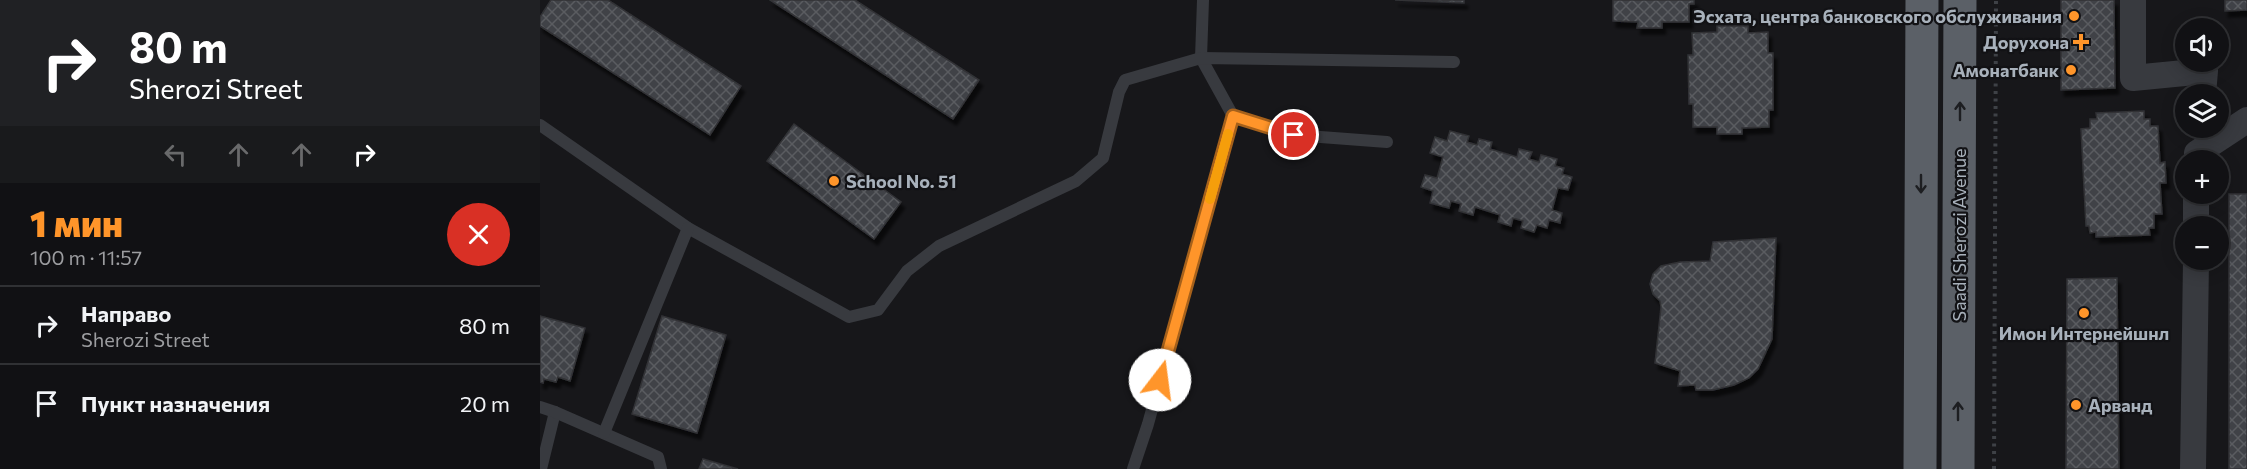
<!DOCTYPE html>
<html lang="ru">
<head>
<meta charset="utf-8">
<style>
	:root { --surface:#111114; --page:#1e1f22; --text:#f1f3f6; --muted:#9c9da0; --line:#303134; --accent:#ff952a }
	body { margin:0; font-family:Commissioner,sans-serif; background:var(--page); color:var(--text); height:100vh; display:flex; flex-direction:column; font-size:22px; white-space:nowrap }
	* { box-sizing:border-box; margin:0 }
	p { font-size:20px; color:var(--muted) }
	.icon { flex:none; width:33px; height:33px; fill:none; stroke:currentColor; stroke-width:2; stroke-linecap:round; stroke-linejoin:round }
	.map { position:relative; flex:1; overflow:hidden }
	.details { display:flex; flex-direction:column; background:var(--surface); width:540px }
	.details>* { flex:none }
	.top-card { background:#202124; color:#fff; overflow:hidden }
	.buttons { position:absolute; left:1635px; top:18px; display:grid; gap:12px }
	.buttons a { display:grid; place-items:center; width:54px; height:54px; border-radius:50%; background:var(--surface); box-shadow:0 3px 15px #0003,0 0 0 2px var(--line); font-size:30px }
	.pin { position:absolute; display:grid; place-items:center; width:51px; height:51px; color:#fff; margin:-26px; border:3px solid #fff; border-radius:50%; box-shadow:0 2px 6px #0007 }
	.me { position:absolute; width:66px; margin:-33px; rotate:15deg; stroke-linejoin:round; filter:drop-shadow(0 0 4px #0008) }
	.turn { display:flex; align-items:center; gap:21px; height:126px; padding:0 30px; font-size:27px }
	.turn .icon { width:78px; height:78px; stroke-width:2.5 }
	.turn b { display:block; font-size:42px; line-height:51px }
	.lanes { display:flex; align-items:center; height:57px; padding:0 30px; background:#0003; justify-content:center; gap:30px; direction:ltr }
	.lanes .off { opacity:.35 }
	.round { display:grid; place-items:center; flex:none; width:63px; height:63px; border-radius:32px; background:var(--page) }
	.summary { display:flex; align-items:center; justify-content:space-between; height:102px; padding:0 30px }
	h1 { font-size:36px; font-weight:800; line-height:45px; color:var(--accent) }
	ul { padding:0; list-style:none }
	li { display:flex; align-items:center; gap:18px; height:78px; padding:0 30px; border-top:2px solid var(--line) }
	li div { flex:1 }
	li b { display:block; font-size:22px }
	li em { font-style:normal }
	main { display:flex; flex:1; min-height:0 }
	.map>svg:first-child { display:block }
	.building { fill:url(#building-cross-hatch); stroke:#313236; stroke-width:1.5; filter:url(#shadow) }
	.lines { fill:none; stroke-linecap:round; stroke-linejoin:round }
	.path { stroke:#3e4146; stroke-width:4; stroke-dasharray:3 4.5; stroke-linecap:butt }
	.service { stroke:#383a3f; stroke-width:12 }
	.minor { stroke:#383a3f; stroke-width:26 }
	.trunk { stroke:#5b6067; stroke-width:33 }
	.oneway { stroke:#1d1e21 }
	.route-casing { stroke:#a6611b; stroke-width:15 }
	.route { stroke:#ff952a; stroke-width:10 }
	.slow { stroke:#f59e0b; stroke-width:10 }
	.poi-dot { fill:#ff952a; stroke:#121215; stroke-width:2 }
	.labels { text-anchor:middle; dominant-baseline:central; stroke-width:4.5; stroke-linejoin:round; paint-order:stroke }
	.poi-label { font-size:18px; font-weight:bold; fill:#a8b1bb; stroke:#121215; text-anchor:end }
	.street-label { font-size:18px; fill:#a8b1bb; stroke:#121215 }
</style>
</head>
<body>
<main>
<section class="details">
<div class="top-card">
<div class="turn"><svg class="icon" aria-label="right" viewBox="0 0 24 24"><path d="M7 20v-9h11M14 6l5 5-5 5"/></svg><div><b>80 m</b>Sherozi Street</div></div>
<div class="lanes"><svg class="icon off" aria-label="left" viewBox="0 0 24 24"><path d="M17 20v-9H6M10 6l-5 5 5 5"/></svg><svg class="icon off" aria-label="ahead" viewBox="0 0 24 24"><path d="M12 20V5M6 11l6-6 6 6"/></svg><svg class="icon off" aria-label="ahead" viewBox="0 0 24 24"><path d="M12 20V5M6 11l6-6 6 6"/></svg><svg class="icon" aria-label="right" viewBox="0 0 24 24"><path d="M7 20v-9h11M14 6l5 5-5 5"/></svg></div>
</div>
<div class="summary"><div><h1>1 мин</h1><p>100 m · 11:57</p></div><a class="round" style="background:#d93025;color:#fff"><svg class="icon" aria-label="close" viewBox="0 0 24 24"><path d="M6 6l12 12M18 6L6 18"/></svg></a></div>
<ul>
<li><svg class="icon" aria-label="right" viewBox="0 0 24 24"><path d="M7 20v-9h11M14 6l5 5-5 5"/></svg><div><b>Направо</b><p>Sherozi Street</p></div><em>80 m</em></li>
<li><svg class="icon" aria-label="arrive" viewBox="0 0 24 24"><path d="M6 21V4h12l-3 4 3 4H6"/></svg><div><b>Пункт назначения</b></div><em>20 m</em></li>
</ul>
</section>
<div class="map">
<svg width="1707" height="469" viewBox="0 0 1707 469">
	<defs>
		<pattern id="building-cross-hatch" width="8" height="8" patternUnits="userSpaceOnUse" patternTransform="scale(1.5)"><rect width="8" height="8" fill="#414347"/><path d="M0 0l8 8M0 8l8-8" fill="none" stroke="#5a5c60"/></pattern>
		<filter id="shadow"><feDropShadow dx="3.5" dy="6" stdDeviation="1.5" flood-color="#0009"/></filter>
	</defs>
	<rect width="100%" height="100%" fill="#17171a"/>
	<g class="building">
		<polygon points="11,0 68,0 201,86 170,135 0,26 0,17"/>
		<polygon points="230,0 315,0 439,80 413,119"/>
		<polygon points="855,0 924,0 924,3"/>
		<polygon points="1073,0 1154,0 1154,4 1149,4 1149,22 1122,22 1122,28 1097,28 1098,22 1073,21"/>
		<polygon points="1521,0 1574,0 1575,88 1521,90"/>
		<polygon points="1685,0 1707,0 1707,10 1685,11"/>
		<polygon points="1177,26 1208,26 1208,33 1228,32 1228,53 1233,53 1233,110 1229,110 1229,127 1202,128 1202,134 1177,134 1177,127 1153,127 1153,104 1149,104 1148,55 1153,55 1152,33 1177,32"/>
		<polygon points="1604,111 1604,119 1610,119 1610,126 1618,126 1620,163 1625,162 1626,183 1620,183 1622,214 1614,214 1614,228 1609,228 1610,235 1556,237 1556,232 1550,233 1549,226 1546,226 1541,129 1550,128 1550,119 1557,119 1556,113"/>
		<polygon points="254,124 361,202 334,239 227,161"/>
		<polygon points="910,131 929,136 927,142 937,145 939,139 952,142 950,149 977,157 979,149 992,152 989,159 999,162 1001,155 1017,159 1015,166 1024,168 1022,174 1032,177 1028,190 1018,188 1012,210 1022,213 1020,223 1009,220 1007,228 997,225 994,232 981,228 983,221 973,218 971,226 958,222 960,215 935,207 933,215 919,211 921,204 911,201 909,208 890,203 893,191 881,187 885,175 897,178 903,157 890,153 895,137 907,141"/>
		<rect x="1689" y="194" width="18" height="275"/>
		<polygon points="1236,238 1232,339 1218,369 1209,378 1194,385 1173,390 1156,390 1155,385 1138,386 1140,371 1115,363 1121,307 1120,301 1113,294 1110,284 1113,274 1121,266 1140,262 1170,261 1173,242"/>
		<polygon points="1577,278 1579,469 1526,469 1527,279"/>
		<polygon points="0,316 45,328 30,381 18,377 16,382 4,379 3,383 0,382"/>
		<polygon points="122,316 186,335 157,433 92,414"/>
		<polygon points="163,459 198,469 159,469"/>
	</g>
	<g class="lines">
		<polyline class="path" points="1454,469 1456,0"/>
		<g class="service">
			<polyline points="663,0 661,58 693,116 754,135 847,142"/>
			<polyline points="0,125 148,228 309,317 338,310 367,271 399,246 536,181 563,158 579,92 585,80 661,58 914,62"/>
			<polyline points="0,407 15,412 1,469"/>
			<polyline points="15,412 118,457 121,469"/>
			<polyline points="64,433 148,228"/>
			<polyline points="593,469 608,424 693,116"/>
		</g>
		<g class="minor">
			<polyline points="1593,0 1593,78 1665,71 1663,94"/>
			<polyline points="1657,153 1707,120"/>
			<polyline points="1656,226 1656,194"/>
			<polyline points="1653,469 1656,260"/>
		</g>
		<g class="trunk">
			<polyline points="1380,469 1382,0"/>
			<polyline points="1418,469 1420,0"/>
		</g>
	</g>
	<defs><path id="oneway-shaft" d="M-6 0H5M1.5-3L5.5 0L1.5 3" fill="none" stroke-width="1.6" stroke-linecap="round" stroke-linejoin="round" transform="scale(1.5)"/></defs>
	<g class="oneway">
		<use href="#oneway-shaft" transform="translate(1420 111) rotate(-90)"/>
		<use href="#oneway-shaft" transform="translate(1381 184) rotate(90)"/>
		<use href="#oneway-shaft" transform="translate(1418 411) rotate(-90)"/>
	</g>
	<g class="lines">
		<g class="route-casing">
			<polyline id="route" points="620,380 693,116 754,135"/>
		</g>
		<use href="#route" class="route"/>
		<polyline class="slow" points="670,199 688,134"/>
	</g>
	<g class="poi-dot">
		<circle cx="1534" cy="16" r="6"/>
		<path d="M1538 33h6v6h6v6h-6v6h-6v-6h-6v-6h6z"/>
		<circle cx="1531" cy="70" r="6"/>
		<circle cx="294" cy="181" r="6"/>
		<circle cx="1544" cy="313" r="6"/>
		<circle cx="1536" cy="405" r="6"/>
	</g>
	<g class="labels">
		<g class="poi-label">
			<text x="1522" y="16">Эсхата, центра банковского обслуживания</text>
			<text x="1529" y="42">Дорухона</text>
			<text x="1519" y="70">Амонатбанк</text>
			<text x="306" y="181" text-anchor="start">School No. 51</text>
			<text x="1544" y="333" text-anchor="middle">Имон Интернейшнл</text>
			<text x="1548" y="405" text-anchor="start">Арванд</text>
		</g>
		<g class="street-label">
			<text transform="translate(1419 235) rotate(-90)">Saadi Sherozi Avenue</text>
		</g>
	</g>
</svg>
<div class="buttons">
<a><svg class="icon" aria-label="sound" viewBox="0 0 24 24"><path d="M4 9h4l5-4v14l-5-4H4zM17 9q2 3 0 6"/></svg></a>
<a><svg class="icon" aria-label="layers" viewBox="0 0 24 24"><path d="M12 4l9 5-9 5-9-5zM3 14l9 5 9-5"/></svg></a>
<a>+</a>
<a>−</a>
</div>
<div class="pin" style="left:754px;top:135px;background:#d93025"><svg class="icon" aria-label="arrive" viewBox="0 0 24 24"><path d="M6 21V4h12l-3 4 3 4H6"/></svg></div>
<svg class="me" style="left:620px;top:380px" viewBox="-20 -20 40 40"><circle r="19" fill="#fff"/><path d="M0-13L10 11 0 6-10 11z" fill="#ff952a"/></svg>
</div>
</main>
</body>
</html>
